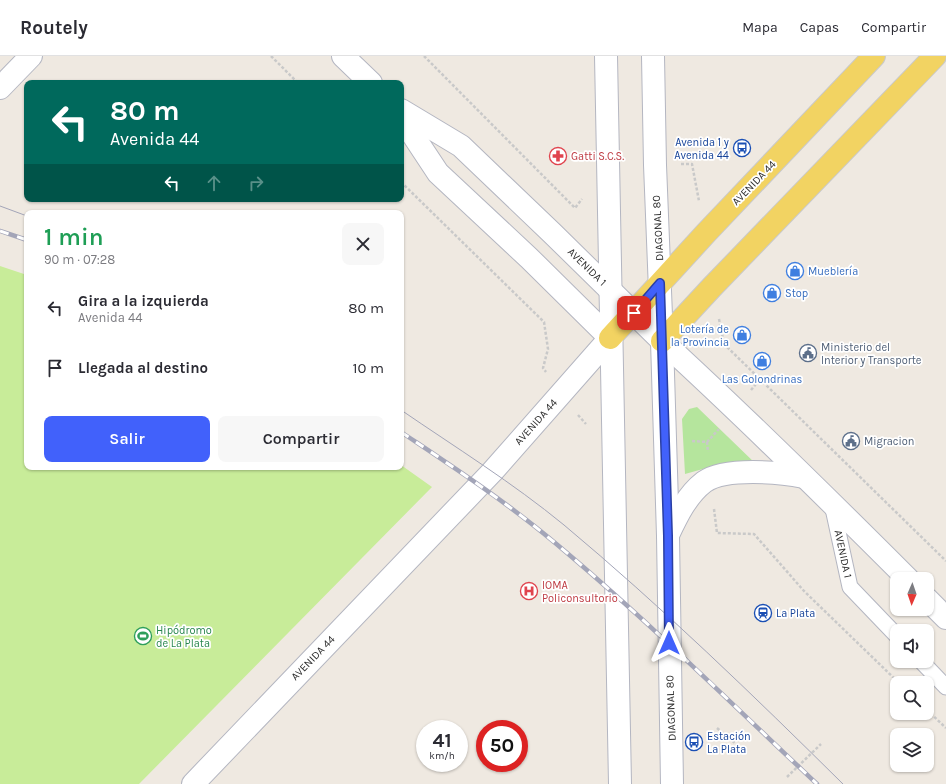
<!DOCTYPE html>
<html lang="es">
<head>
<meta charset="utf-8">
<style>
	:root { --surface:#fff; --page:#f7f7f7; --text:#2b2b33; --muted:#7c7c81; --line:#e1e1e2; --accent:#4161fb }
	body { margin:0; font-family:Karla,sans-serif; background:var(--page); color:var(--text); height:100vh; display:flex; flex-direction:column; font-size:15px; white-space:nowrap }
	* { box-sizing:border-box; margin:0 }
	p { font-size:13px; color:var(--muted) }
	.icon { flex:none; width:22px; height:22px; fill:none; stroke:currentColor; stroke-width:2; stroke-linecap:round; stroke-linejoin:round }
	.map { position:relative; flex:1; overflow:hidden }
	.details { position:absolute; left:24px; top:154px; width:380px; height:260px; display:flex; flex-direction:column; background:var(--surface); border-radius:8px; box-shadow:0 1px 3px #0004 }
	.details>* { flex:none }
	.guide { position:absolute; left:24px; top:24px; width:380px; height:122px; border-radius:8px; box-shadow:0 1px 3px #0004; background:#00695c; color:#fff; overflow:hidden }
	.needle { width:26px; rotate:182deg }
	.controls { position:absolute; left:890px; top:516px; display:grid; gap:8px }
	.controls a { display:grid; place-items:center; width:44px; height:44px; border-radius:8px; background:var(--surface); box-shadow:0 1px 3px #0004; font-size:20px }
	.speed { position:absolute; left:416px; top:664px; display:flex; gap:8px; font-size:20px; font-weight:700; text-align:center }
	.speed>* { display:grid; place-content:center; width:52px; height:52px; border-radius:50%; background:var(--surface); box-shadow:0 1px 3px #0004; line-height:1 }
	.speed small { font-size:10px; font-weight:400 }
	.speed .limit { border:6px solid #d22; background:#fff; color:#111 }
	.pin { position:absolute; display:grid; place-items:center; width:34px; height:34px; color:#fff; margin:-17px; border-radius:8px; box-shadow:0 2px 6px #0006 }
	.me { position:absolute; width:44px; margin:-22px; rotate:0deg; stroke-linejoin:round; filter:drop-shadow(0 0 3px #0008) }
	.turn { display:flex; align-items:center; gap:14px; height:84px; padding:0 20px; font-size:18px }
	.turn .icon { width:52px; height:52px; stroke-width:2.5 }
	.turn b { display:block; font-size:28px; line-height:34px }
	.lanes { display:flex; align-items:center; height:38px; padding:0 20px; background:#0003; justify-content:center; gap:20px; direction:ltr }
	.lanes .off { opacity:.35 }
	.round { display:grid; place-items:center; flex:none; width:42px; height:42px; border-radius:8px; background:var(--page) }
	.summary { display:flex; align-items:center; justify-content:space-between; height:68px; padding:0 20px }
	h1 { font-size:24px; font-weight:600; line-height:30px; color:#1e9e55 }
	.button { display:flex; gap:8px; margin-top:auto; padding:8px 20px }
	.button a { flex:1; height:46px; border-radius:8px; background:var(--accent); color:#fff; font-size:16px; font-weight:600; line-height:46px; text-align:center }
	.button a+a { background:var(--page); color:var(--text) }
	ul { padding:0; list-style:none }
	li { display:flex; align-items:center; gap:12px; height:60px; padding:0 20px }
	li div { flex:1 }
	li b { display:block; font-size:15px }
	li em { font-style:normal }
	header { display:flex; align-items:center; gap:24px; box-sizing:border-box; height:56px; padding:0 20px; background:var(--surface); border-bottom:1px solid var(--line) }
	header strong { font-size:19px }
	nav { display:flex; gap:22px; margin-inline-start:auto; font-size:14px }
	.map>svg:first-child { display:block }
	.green { fill:#b5e59d }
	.pitch { fill:#c8ec99 }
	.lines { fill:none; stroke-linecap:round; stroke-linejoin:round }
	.service-casing { stroke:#b4b6c1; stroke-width:17 }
	.minor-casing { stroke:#b4b6c1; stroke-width:24 }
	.tertiary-casing { stroke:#b4b6c1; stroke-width:24 }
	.secondary-casing { stroke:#b4b6c1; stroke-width:24 }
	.primary-casing { stroke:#c9c9c9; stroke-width:24 }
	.path { stroke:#c9c9c9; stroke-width:2.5; stroke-dasharray:3 2; stroke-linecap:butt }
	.service { stroke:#fff; stroke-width:15 }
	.minor { stroke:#fff; stroke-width:22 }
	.tertiary { stroke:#fff; stroke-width:22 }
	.secondary { stroke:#fff; stroke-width:22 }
	.primary { stroke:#f2d362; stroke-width:22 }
	.tram { stroke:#a3a5b8; stroke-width:1 }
	.rail-casing { stroke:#a3a5b8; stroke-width:4.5 }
	.rail { stroke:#fff; stroke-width:3; stroke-dasharray:9; stroke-linecap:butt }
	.route-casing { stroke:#2a3fa3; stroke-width:10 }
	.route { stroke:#4161fb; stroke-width:7 }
	.labels { text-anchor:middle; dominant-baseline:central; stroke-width:3.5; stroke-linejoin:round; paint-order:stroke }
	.transit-label { font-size:11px; fill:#164399; stroke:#fff; text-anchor:start }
	.health-label { font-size:11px; fill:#be3a42; stroke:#fff; text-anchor:start }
	.street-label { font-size:11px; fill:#2e2e2e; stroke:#fff }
	.shop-label { font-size:11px; fill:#366cbe; stroke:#fff; text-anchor:start }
	.service-label { font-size:11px; fill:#4e5e75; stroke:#fff; text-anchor:start }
	.leisure-label { font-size:11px; fill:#27864d; stroke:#fff; text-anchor:start }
</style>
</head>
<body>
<header>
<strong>Routely</strong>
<nav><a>Mapa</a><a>Capas</a><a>Compartir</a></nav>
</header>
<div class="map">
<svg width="946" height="728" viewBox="0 0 946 728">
	<rect width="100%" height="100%" fill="#efe9e1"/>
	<polygon class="green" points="697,351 757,409 728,406 685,418 682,363 689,353"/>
	<polygon class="pitch" points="0,210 27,219 27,411 401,411 401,409 432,431 139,728 0,728"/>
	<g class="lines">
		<g class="service-casing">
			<g id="service">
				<polyline points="832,448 850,531 897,580"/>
				<polyline points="921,605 946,631"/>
			</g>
		</g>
		<g class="minor-casing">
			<g id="minor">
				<polyline points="0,32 31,0"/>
				<polyline points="193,728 492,416 610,282"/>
			</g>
		</g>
		<g class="tertiary-casing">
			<g id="tertiary">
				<path d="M662,285C746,362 827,442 908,523"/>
				<polyline points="927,543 946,562"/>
			</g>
		</g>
		<g class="secondary-casing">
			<g id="secondary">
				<polyline points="343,0 371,27"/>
				<polyline points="606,0 620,728"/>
				<polyline points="653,0 655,109 662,285 668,480 672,728"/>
				<polyline points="401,54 461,90 552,177 662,285"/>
				<polyline points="401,61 438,117 529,202 610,282"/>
				<path d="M668,479C677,460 687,439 704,426C725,411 780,416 804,421"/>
			</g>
		</g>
		<g class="primary-casing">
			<g id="primary">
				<polyline points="610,282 706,177 874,0"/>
				<polyline points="662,285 712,231 935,0"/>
			</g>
		</g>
		<g class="path">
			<polyline points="271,0 298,27"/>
			<polyline points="424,0 575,152 582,143"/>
			<polyline points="681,108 692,108 699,145"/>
			<polyline points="401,126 544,266 548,293 543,312 546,316"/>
			<polyline points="719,263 724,288 946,505"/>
			<polyline points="751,334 760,323"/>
			<polyline points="578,359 586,368"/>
			<polyline points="692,385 707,386 708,396"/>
			<polyline points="707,386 719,373"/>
			<polyline points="714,453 717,477 754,478 804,535 899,627"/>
			<polyline points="927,654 946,672"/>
			<polyline points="717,672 742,693"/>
			<polyline points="787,721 821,688"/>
		</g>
		<use href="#service" class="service"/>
		<use href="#minor" class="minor"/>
		<use href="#tertiary" class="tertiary"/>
		<use href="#secondary" class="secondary"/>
		<use href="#primary" class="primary"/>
		<g class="tram">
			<polyline points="0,150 27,160"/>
			<path d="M401,354C455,391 513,427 564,469C661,550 753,639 843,728"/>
		</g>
		<g class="rail-casing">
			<g id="rail">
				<polyline points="0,175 27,184"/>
				<path d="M401,376C453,411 505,445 554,486C645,562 730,646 817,728"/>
			</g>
		</g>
		<use href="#rail" class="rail"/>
	</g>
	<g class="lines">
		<g class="route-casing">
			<polyline id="route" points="634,257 660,227 668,480 669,587"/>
		</g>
		<use href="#route" class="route"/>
	</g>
	<defs>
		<g id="bus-ring" transform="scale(0.9)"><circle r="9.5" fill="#fff" stroke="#1a4fb4" stroke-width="1.5"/><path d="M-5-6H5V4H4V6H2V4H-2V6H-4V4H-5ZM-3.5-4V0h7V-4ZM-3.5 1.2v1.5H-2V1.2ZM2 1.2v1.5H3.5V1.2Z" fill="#1a4fb4"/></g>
		<g id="pharmacy-ring" transform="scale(0.9)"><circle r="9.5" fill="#fff" stroke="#e0444e" stroke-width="1.5"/><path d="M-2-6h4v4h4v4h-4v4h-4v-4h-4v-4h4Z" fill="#e0444e"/></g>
		<g id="shop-ring" transform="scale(0.9)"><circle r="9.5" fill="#fff" stroke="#3f7fe0" stroke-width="1.5"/><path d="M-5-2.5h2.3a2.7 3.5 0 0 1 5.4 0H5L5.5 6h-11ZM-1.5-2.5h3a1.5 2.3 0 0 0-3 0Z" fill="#3f7fe0"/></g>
		<g id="civic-ring" transform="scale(0.9)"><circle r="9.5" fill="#fff" stroke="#5c6f8a" stroke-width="1.5"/><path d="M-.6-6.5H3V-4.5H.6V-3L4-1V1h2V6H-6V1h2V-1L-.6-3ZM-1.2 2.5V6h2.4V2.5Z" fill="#5c6f8a"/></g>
		<g id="hospital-ring" transform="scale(0.9)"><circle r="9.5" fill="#fff" stroke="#e0444e" stroke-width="1.5"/><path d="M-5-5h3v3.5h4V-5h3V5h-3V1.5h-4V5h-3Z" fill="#e0444e"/></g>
		<g id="station-ring" transform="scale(0.9)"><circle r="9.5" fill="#fff" stroke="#1a4fb4" stroke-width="1.5"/><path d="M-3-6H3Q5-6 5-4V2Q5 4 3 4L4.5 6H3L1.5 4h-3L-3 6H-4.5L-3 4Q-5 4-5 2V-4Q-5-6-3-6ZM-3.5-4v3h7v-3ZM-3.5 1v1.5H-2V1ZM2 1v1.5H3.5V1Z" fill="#1a4fb4"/></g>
		<g id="stadium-ring" transform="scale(0.9)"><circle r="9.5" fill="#fff" stroke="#2e9e5b" stroke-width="1.5"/><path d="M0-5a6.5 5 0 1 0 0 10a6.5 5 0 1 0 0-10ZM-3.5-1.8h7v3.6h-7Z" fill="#2e9e5b"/></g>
	</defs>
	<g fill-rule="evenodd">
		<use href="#bus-ring" x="742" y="92"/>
		<use href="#pharmacy-ring" x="558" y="100"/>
		<use href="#shop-ring" x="795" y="215"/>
		<use href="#shop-ring" x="772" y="237"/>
		<use href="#shop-ring" x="742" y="279"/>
		<use href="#civic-ring" x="808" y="297"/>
		<use href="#shop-ring" x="762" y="305"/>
		<use href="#civic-ring" x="851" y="385"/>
		<use href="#hospital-ring" x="529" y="535"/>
		<use href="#station-ring" x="763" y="557"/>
		<use href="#stadium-ring" x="143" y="580"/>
		<use href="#bus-ring" x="694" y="686"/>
	</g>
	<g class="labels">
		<g class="transit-label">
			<text x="729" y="86" text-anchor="end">Avenida 1 y<tspan x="729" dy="13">Avenida 44</tspan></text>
			<text x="776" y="557">La Plata</text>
			<text x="707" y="680">Estación<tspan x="707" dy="13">La Plata</tspan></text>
		</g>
		<g class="health-label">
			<text x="571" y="100">Gatti S.C.S.</text>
			<text x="542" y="529">IOMA<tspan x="542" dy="13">Policonsultorio</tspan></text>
		</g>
		<g class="street-label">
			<text transform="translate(754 127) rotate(-46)">AVENIDA 44</text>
			<text transform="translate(658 172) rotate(-93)">DIAGONAL 80</text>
			<text transform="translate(587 211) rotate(44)">AVENIDA 1</text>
			<text transform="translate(536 366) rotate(-48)">AVENIDA 44</text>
			<text transform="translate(843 498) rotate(78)">AVENIDA 1</text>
			<text transform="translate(313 602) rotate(-46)">AVENIDA 44</text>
			<text transform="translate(671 652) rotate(-92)">DIAGONAL 80</text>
		</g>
		<g class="shop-label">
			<text x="808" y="215">Mueblería</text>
			<text x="785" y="237">Stop</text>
			<text x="729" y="273" text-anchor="end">Lotería de<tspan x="729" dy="13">la Provincia</tspan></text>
			<text x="762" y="323" text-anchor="middle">Las Golondrinas</text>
		</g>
		<g class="service-label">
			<text x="821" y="291">Ministerio del<tspan x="821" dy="13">Interior y Transporte</tspan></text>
			<text x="864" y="385">Migracion</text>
		</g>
		<g class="leisure-label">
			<text x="156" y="574">Hipódromo<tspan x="156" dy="13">de La Plata</tspan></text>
		</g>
	</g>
</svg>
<div class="controls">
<a><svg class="needle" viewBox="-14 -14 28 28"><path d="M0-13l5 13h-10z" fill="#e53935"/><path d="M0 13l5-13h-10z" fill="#7c7c81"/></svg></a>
<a><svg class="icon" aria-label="sound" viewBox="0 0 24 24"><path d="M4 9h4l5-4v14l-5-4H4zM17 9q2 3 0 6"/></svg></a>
<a><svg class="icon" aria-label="search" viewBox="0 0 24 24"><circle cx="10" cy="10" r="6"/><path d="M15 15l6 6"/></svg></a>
<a><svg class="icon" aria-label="layers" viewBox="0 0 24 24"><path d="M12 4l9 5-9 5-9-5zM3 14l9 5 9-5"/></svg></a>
</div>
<div class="speed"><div>41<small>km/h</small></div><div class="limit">50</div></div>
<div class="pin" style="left:634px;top:257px;background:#d93025"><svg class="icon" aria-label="arrive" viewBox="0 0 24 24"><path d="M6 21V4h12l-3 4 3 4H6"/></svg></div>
<svg class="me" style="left:669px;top:587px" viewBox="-20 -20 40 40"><path d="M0-17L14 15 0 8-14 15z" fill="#4161fb" stroke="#fff" stroke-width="4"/></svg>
<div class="guide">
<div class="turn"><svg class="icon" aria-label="left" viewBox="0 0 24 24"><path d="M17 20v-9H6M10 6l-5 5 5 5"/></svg><div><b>80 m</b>Avenida 44</div></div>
<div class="lanes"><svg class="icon" aria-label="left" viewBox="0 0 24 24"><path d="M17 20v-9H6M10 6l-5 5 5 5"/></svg><svg class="icon off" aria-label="ahead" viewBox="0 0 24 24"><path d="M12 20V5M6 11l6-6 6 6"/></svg><svg class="icon off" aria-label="right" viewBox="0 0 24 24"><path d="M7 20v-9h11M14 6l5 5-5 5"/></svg></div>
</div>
<section class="details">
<div class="summary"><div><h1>1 min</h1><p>90 m · 07:28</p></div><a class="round"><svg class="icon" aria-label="close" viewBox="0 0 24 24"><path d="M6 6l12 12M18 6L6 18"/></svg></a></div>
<ul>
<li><svg class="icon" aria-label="left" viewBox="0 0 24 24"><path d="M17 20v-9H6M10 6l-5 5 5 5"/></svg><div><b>Gira a la izquierda</b><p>Avenida 44</p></div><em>80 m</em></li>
<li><svg class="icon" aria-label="arrive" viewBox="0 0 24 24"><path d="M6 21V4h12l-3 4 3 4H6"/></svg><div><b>Llegada al destino</b></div><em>10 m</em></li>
</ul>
<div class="button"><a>Salir</a><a>Compartir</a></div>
</section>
</div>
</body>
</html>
